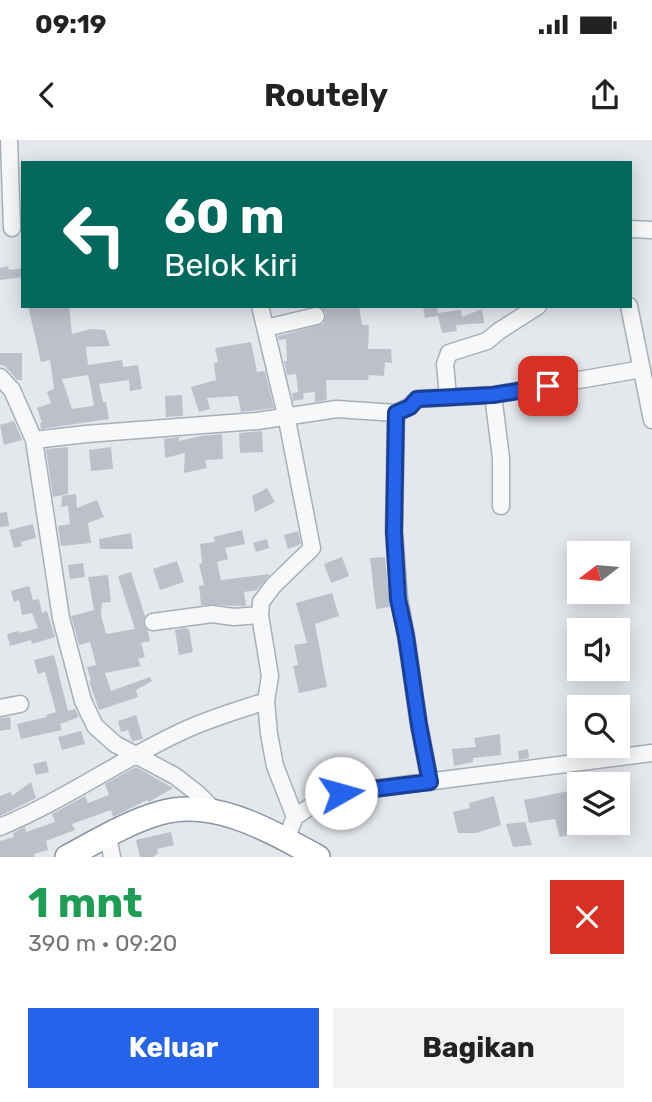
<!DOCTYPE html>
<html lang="id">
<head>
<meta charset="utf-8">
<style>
  :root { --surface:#fff; --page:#f2f2f2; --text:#222; --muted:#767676; --accent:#2563eb }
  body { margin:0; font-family:Rubik,sans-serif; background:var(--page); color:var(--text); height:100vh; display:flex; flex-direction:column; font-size:26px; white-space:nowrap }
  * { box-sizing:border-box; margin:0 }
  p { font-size:23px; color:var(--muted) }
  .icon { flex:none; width:38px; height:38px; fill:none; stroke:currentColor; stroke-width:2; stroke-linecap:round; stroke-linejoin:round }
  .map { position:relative; height:717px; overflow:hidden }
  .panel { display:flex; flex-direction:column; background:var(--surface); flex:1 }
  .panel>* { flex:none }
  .guide { position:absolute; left:21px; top:21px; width:611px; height:147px; border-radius:0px; box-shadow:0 4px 18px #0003; background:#00695c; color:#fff; overflow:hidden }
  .needle { width:46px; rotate:254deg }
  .controls { position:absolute; left:567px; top:401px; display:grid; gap:14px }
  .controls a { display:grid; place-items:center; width:63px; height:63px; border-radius:0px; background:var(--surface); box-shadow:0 4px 18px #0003; font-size:35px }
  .pin { position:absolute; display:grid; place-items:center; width:60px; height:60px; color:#fff; margin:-30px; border-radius:14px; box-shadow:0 4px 10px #0006 }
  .me { position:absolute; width:77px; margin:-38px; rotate:83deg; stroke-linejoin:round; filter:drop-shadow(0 0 5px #0008) }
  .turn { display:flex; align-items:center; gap:24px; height:147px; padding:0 28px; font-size:32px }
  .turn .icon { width:91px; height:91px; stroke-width:2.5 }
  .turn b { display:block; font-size:49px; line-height:60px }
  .round { display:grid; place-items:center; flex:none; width:74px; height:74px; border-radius:0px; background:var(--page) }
  .headline { display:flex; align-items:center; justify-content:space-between; height:119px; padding:0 28px }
  h1 { font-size:42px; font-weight:700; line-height:52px; color:#1e9e55 }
  .primary-button { display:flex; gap:14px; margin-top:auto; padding:14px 28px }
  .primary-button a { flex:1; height:80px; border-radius:0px; background:var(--accent); color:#fff; font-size:28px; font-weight:700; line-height:80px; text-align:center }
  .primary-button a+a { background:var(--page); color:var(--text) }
  .status { display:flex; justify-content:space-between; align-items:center; height:49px; padding:0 35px; background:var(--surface); direction:ltr }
  .status svg { height:19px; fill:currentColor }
  header { display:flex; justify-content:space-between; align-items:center; height:91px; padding:0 28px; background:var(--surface); font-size:32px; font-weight:700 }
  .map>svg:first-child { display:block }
</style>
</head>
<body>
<div class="status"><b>09:19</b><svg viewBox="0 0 49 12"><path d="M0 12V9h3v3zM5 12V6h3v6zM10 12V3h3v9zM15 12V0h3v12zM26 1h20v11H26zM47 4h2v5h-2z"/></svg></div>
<header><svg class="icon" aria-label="back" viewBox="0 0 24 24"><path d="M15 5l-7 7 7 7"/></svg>Routely<svg class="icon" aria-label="share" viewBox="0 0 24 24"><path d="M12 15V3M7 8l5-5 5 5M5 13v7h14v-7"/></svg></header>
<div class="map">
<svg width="652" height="717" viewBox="0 0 652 717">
  <rect width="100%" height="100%" fill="#e4e7ec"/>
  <path fill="#bbc0ca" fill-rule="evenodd" d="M8,126l1,4 14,-2v9l-23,3v-12z
    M28,166h41l3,28 19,-5 14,1 5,16 -24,1 2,18 34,-5 1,7 15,-2 4,24 -12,2 -1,-11 -30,4 4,18h3l3,17 -68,10 -1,-6h2l-5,-15 14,-5 -4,-11 7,-3 -4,-29 -9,2zM88,235l6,29 -2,2 -20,3 -10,-30z
    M320,166h39l3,19h7l-1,24h23l1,14 -7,-1 -1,14 -15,-1 -1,5h-42l1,20 -12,2v-10l-12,1 1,6 -11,2 -1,-8 6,-1 -2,-18 -9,1 -3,-14h3l-1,-22 -7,1 -1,-4 45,-12 3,-10z
    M437,166l1,7 23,-3 1,7 20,-8 2,14 -28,2 1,6 -15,2 -4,-17 -13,2 -2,-11z
    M251,202l6,30 8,-1 9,37 -33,4 -3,-16 -31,2 3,11 -11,3 -8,-25 25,-7 -2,-17 4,-1 -3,-14z
    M0,213h22v27h-5l-12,-14 -5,-1z
    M182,255l1,21 -17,1 -1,-21z
    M14,281l8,19 -18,5 -4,-20z
    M262,291l1,21 -23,1 -1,-20z
    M222,294l1,25 -18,1 2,8 -23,5 1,-20 -20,5 -1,-19 15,-2v4l22,-5z
    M68,307v47l-15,3 -7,-48z
    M111,307l2,22 -22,2 -2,-21z
    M267,348l8,14 -20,10 -3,-16z
    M76,354l1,14 20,-8 7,17 -16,6 3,20 -30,3 -3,-20 12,-2 -2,-18 -7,1 1,-11z
    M7,372l2,14 -9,1v-14z
    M33,384l3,14 -15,4 1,4 -8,2 -5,-18z
    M242,390l3,14 -20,4 3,11 -11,3 4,18 49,-6 -13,16 -13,2 2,14 -45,-1 -2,-19 5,-1 -5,-21 3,-1 -2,-19 15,-2 -1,-5z
    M298,391l3,13 -13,5 -4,-14z
    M131,393l2,16h-33l-1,-10z
    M267,399l2,9 -13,4 -3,-9z
    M342,417l7,19 -18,7 -7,-19z
    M385,417l5,50 -14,2 -6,-51z
    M177,421l7,21 -24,8 -7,-21z
    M83,423l2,14 -15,2 -2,-14z
    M131,432l14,44 -2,8 5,7 2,10 -9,2 4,14 -7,2 3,7 -36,7 6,18 39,-14 2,4 -16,9 2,7 -39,13 -10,-29h2l-4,-14 9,-2 -6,-23 -11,3 -8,-29 23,-6 -6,-33 20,-2 3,27 -9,1 -1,12 5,19 29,-5 -17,-53z
    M29,446l4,14 6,-1 3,14 5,-2 8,26 -23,7 -1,-4 -21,6 -3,-12 12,-3 1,2 18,-5 -6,-15 -10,2 -3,-15 -5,2 -3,-11z
    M332,453l7,23 -24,8 12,63 -28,6 -6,-27 5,-1 -4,-20 13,-2 -11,-40z
    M184,488l5,1 4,23 -14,3 -4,-25z
    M54,515l14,56 7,-2 4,8 -19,7 2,6 -41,9 -4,-15 30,-7 -1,-2 10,-3 -11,-40 -7,2 -4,-14z
    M136,575l7,24 -11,2 -4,-11 -7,2 -3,-11z
    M10,577l1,12 -11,2v-13z
    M81,591l4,13 -23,6 -4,-13z
    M500,594l1,21 -28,3v4l-19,4 -2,-17 24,-2 -2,-9z
    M528,609l1,9 -10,2 -1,-9z
    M46,621l3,11 -13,3 -3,-11z
    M136,627l37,21 -24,14 -2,-2 -34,17 -2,-7 -39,14 3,6 -29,11 2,9 -14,4 1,3h-35v-16l14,-4 -1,-4 12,-6 1,5 29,-10 -3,-8 33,-18 3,7 21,-8 -4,-11z
    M356,627l2,12 -21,3 -1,-12z
    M31,642l5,16 -36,18v-20l11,-4 1,4z
    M574,650l8,42 -22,5 -5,-18 -26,4 -5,-23z
    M494,656l7,29 -25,8h-18l-5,-21 17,-4 -1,-5z
    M525,682l7,23 -19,2 -7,-23z
    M171,692l3,13 -17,4 1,4 -5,4h-13l-4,-17z"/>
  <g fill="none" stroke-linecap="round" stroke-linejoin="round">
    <g stroke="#a9aeb7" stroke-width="19">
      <path id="minor" d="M9,0l3,88
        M630,89l22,1
        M260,166l26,109 26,133 -39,38 -12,16 -1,13 10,61 -4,25 3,33 6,32 20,51
        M629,166l23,114
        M266,188l50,-12
        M0,237l12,13 22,50 27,178 22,83 12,25 20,18 60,32 22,17 18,18
        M493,255l8,63v48
        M448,257l-3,-33 4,-11 38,-12 12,-10 39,-25
        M396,273l-2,119 5,67 7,37 13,89 11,57
        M34,300l52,-6 171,-13 80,-12 59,4 13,-6 8,-8 76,-4 149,-26
        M153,482l59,-8 22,3 26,-2
        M0,568l20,-4
        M0,687c65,-27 121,-68 185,-97 26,-12 54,-20 81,-29
        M108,696l4,21
        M286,699l9,-22 19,-13 27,-11 311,-40"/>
    </g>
    <g stroke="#8b94a3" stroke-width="26">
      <path id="highway" d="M67,717c30,-16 61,-35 93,-44 55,-16 112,19 158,44"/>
    </g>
    <use href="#minor" stroke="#f7f8fa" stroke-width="16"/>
    <use href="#highway" stroke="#fff" stroke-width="23"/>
  </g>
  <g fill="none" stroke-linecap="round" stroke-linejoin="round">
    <g stroke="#184099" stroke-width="18">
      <path id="route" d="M341,653l89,-11 -11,-57 -13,-89 -8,-37 -4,-67 2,-119 14,-6 7,-8 76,-4 55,-9"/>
    </g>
    <use href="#route" stroke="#2563eb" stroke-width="12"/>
  </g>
</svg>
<div class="controls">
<a><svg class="needle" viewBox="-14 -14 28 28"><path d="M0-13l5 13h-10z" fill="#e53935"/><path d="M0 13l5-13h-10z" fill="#767676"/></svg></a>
<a><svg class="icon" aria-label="sound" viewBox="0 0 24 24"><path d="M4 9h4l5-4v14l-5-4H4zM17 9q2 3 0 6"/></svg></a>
<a><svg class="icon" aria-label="search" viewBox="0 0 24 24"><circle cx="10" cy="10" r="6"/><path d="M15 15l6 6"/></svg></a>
<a><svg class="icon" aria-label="layers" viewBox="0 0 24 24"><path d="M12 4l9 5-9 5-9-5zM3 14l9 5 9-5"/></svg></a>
</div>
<div class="pin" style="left:548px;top:246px;background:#d93025"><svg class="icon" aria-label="arrive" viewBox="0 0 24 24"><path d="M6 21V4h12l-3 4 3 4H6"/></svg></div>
<svg class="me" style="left:341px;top:653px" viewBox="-20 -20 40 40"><circle r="19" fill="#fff"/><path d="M0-13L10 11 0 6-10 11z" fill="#2563eb"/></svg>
<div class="guide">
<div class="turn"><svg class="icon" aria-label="left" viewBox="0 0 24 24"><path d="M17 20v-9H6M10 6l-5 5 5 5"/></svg><div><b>60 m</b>Belok kiri</div></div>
</div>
</div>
<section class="panel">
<div class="headline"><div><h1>1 mnt</h1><p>390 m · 09:20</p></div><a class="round" style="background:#d93025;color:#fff"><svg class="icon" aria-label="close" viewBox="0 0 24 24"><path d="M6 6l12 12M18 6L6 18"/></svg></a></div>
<div class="primary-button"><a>Keluar</a><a>Bagikan</a></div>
</section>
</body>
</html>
